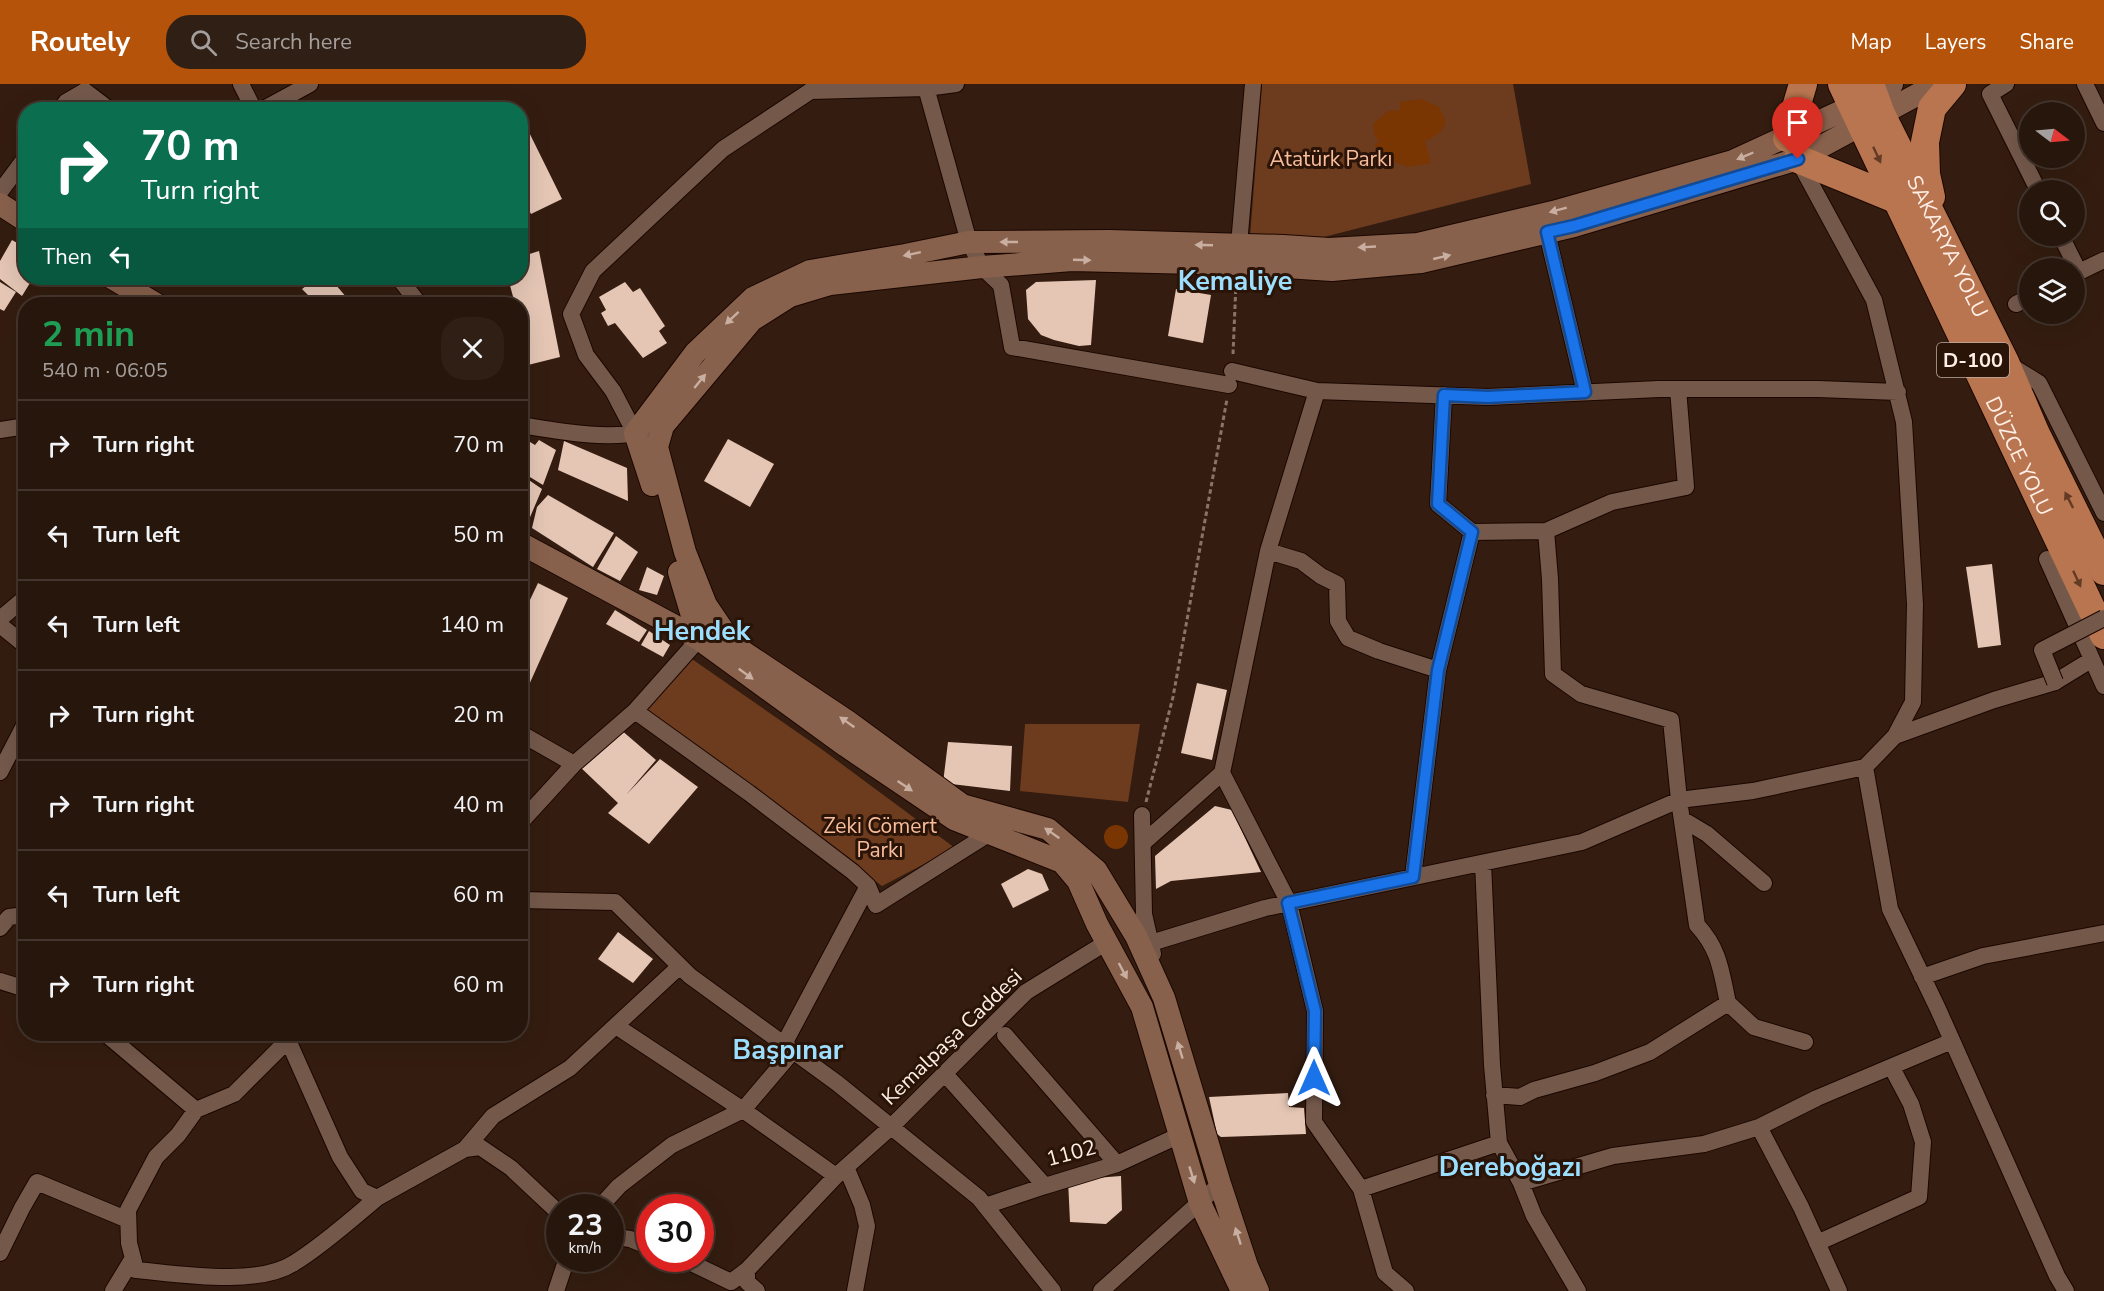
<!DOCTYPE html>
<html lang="en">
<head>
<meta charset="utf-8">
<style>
  :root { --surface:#27160c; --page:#2f1f15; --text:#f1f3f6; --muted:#a49f9d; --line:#43352d; --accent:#b45309 }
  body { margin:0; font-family:"Nunito Sans",sans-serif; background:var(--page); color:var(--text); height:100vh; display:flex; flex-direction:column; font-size:22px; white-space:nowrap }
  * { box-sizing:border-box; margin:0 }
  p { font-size:20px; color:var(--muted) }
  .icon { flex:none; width:33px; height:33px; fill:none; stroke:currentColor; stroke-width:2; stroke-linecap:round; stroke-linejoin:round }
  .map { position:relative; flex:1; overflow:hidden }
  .drawer { position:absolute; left:18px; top:213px; width:510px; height:744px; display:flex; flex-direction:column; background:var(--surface); border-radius:24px; box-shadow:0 6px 24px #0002,0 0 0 2px var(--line) }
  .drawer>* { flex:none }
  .top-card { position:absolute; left:18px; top:18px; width:510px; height:183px; border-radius:24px; box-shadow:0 6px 24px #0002,0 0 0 2px var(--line); background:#0b6e4f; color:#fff; overflow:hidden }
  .needle { width:39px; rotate:106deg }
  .fabs { position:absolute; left:2019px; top:18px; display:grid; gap:12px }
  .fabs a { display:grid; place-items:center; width:66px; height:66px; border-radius:50%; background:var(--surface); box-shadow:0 6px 24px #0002,0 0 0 2px var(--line); font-size:30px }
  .speed { position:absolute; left:546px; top:1110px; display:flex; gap:12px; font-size:30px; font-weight:700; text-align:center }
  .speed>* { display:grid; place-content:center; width:78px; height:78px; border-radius:50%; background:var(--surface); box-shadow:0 6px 24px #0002,0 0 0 2px var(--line); line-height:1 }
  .speed small { font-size:15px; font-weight:400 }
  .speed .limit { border:9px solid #d22; background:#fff; color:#111 }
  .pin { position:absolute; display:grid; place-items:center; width:51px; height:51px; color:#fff; margin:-62px -26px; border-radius:50% 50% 50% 0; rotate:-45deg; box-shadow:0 0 6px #0007 }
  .pin .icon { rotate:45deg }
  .me { position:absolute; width:66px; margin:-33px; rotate:0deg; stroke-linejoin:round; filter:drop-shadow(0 0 4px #0008) }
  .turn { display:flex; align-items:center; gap:21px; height:126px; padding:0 24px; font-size:27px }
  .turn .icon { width:78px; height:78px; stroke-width:2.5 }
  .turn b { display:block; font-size:42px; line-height:51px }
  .then { display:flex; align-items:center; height:57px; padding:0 24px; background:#0003; gap:12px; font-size:22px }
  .round { display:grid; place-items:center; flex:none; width:63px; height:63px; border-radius:24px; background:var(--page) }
  .summary { display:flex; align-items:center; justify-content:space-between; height:102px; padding:0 24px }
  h1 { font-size:36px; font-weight:700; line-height:45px; color:#1e9e55 }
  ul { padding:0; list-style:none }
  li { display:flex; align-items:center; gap:18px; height:90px; padding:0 24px; border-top:2px solid var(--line) }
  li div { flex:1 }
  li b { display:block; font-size:22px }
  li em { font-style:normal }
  header { display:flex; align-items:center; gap:36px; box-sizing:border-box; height:84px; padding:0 30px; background:var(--accent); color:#fff }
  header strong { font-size:28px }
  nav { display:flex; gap:33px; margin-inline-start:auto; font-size:21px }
  .search { width:420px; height:54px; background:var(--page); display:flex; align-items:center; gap:15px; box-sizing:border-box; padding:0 21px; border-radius:24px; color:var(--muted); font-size:22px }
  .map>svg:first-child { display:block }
</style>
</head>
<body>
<header>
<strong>Routely</strong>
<div class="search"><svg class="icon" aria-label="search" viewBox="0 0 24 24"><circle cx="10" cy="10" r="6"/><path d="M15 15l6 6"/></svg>Search here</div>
<nav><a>Map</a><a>Layers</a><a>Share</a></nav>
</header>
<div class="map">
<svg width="2104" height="1207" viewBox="0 0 2104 1207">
  <rect width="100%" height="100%" fill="#341d10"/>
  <path fill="#6d3c1f" d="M1262,0h251l18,100 -211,54 -70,-1z
    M689,573l131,91 135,100 -73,38 -241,-181z
    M1025,640h115l-12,78 -108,-11z"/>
  <path fill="#793602" d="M1421,15l18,8c1,3 6,9 6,13 1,10 -12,19 -20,21l6,22 -23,4 -31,-11 -2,-11 4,-4 -4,-4 -2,-13 15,-13 12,-1v-8z
    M1104 753a12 12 0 1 1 24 0a12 12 0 1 1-24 0Z"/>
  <path fill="#e5c6b5" d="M520,30l42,85 -31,15 -11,-21z
    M12,156l14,8v30h7l-11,18 -22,-17v-18z
    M539,167l21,106 -40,10v-63h-5l-7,-26h12v-21z
    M317,194h13l17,20 -9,6h-21l-15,-15z
    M1096,196l-5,65 -12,1 -25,-6 -13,-5 -13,-16 -2,-29 10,-8z
    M0,198l16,10 -12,19 -4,-2z
    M625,198l8,10 7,-4 25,38 -6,5 8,12 -24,15 -28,-35 -7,3 -7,-13 5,-3 -7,-13z
    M1176,205l35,6 -8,48 -35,-7z
    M520,352l15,9 4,-5 17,10 -13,35 -23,-14z
    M728,355l46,25 -24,43 -46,-26z
    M564,357l63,27 1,33 -70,-31z
    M520,390l22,15 -14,33 -8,-5z
    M548,411l66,38 -21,34 -61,-39 5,-21z
    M616,452l22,16 -18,29 -23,-12z
    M1992,480l9,81 -23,3 -12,-81z
    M647,483l17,9 -7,19 -18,-5z
    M538,499l30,15 -44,98 -4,-2v-73z
    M615,526l32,20 -8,12 -33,-18z
    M649,547l21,14 -7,12 -22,-12z
    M1197,599l30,7 -15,70 -31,-7z
    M620,645l36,31 -30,35 34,-36 38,28 -49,57 -41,-31 10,-10 -40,-38z
    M948,658l64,4 -2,45 -67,-8z
    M1215,722l17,4 29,62 -90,9 -15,8 -1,-33z
    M1028,785l14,5 7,16 -36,18 -12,-24z
    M618,848l35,27 -20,24 -35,-24z
    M1288,1009l1,14 15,1 2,26 -85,3 -4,-3 -8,-37z
    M1121,1092l1,34 -16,14 -36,-2 -2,-42z"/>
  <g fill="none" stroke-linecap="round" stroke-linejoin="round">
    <g stroke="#1b0700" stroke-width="18">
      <path id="street" d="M241,0l13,26
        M925,0l44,158 13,25 19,18 11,62 217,38
        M2006,0l-16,10 48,96
        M2085,0l19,39
        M810,7l116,-3 30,-4
        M60,26l6,-8 19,-11 25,19
        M262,26l48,-26
        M0,108l26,-35
        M1547,149l38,159
        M2061,152l18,36 -5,3
        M1238,172l15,-172
        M2079,188l25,-12
        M399,194l20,26
        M2016,220l14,-7
        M2008,280l31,19 65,130
        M1232,287l85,20 171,6 171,-8h159l80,3
        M1678,305l8,98 -74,15 -66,29 4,48 3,95 28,20 90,26 8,80 18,125c23,25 24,46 31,78
        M1317,307l-49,160 33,10 20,15 16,8 1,37 10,17 31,13 59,19
        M1444,311l-6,109 34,28 74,-1
        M520,341c38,6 88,16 125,6
        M0,346l26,-4
        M635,349l-22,-42 -27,-36 -15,-41 22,-43 130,-122 98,-65
        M1268,467l-46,222 67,130 26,108 -1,111 47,67
        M2047,475l57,127
        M0,535l26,-22
        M0,541l26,21
        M635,627l114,82 104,79 15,14 8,19 114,-72
        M520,649l54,31 61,-53 64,-72
        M1895,652l99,-36 61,-18 36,-22
        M1865,683l25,142 48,100 119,267 9,15
        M0,688l26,-50
        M1142,731l2,99 9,40
        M1682,735l25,15 57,49
        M520,739l54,-59
        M1143,759l79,-70
        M1483,779l9,202 7,78 22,40 13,33 44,75
        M1413,793l25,-207 34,-138
        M520,816l95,2 75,74 147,107 142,115 74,93
        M0,844l9,-11 17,-2
        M1151,859l114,-35 317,-66 97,-42 74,-9 112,-24 30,-31 18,-34 2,-98 -11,-182 -30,-122 -76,-140
        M1922,893l61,-21 121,-23
        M0,897l26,8
        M616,942l127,84 93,66
        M106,950l90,76 38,-16 46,-46 11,-14
        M1005,951l112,129
        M287,954l53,119 22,34 15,7 88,-49 15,-2 31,21 49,46
        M784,960l84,-158
        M945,990l100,112 72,-22 63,-29
        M1494,1011l26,2 14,-7 61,-17 55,-21 78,-49 26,24 51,15
        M196,1026l-18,25 -22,22 -28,53 1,33 7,27c43,4 121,17 158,-7 28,-17 58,-44 83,-65
        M1759,1043l58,-29 135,-57
        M465,1065l28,-33 77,-48 110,-102
        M846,1083l16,38 5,21 -12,65
        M1521,1099l92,-27 91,-12 55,-17 42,80 38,84
        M985,1122l60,-20
        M599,1124l20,-22 53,-41 71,-35 50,-59
        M610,1152l20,3 20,8
        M1817,1159l102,-46 4,-55 -12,-38 -19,-36
        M0,1169l22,-45 15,-26 91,38
        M681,1174l50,24 16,-12 89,-94 55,-49 135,-135 81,-50
        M747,1186v12l10,9
        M113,1207l20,-33
        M556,1207l11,-33
        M1101,1207l119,-107
        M1406,1207l-21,-18 -24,-84 138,-46"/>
    </g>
    <g stroke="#1b0700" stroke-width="24">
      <path id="secondary" d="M0,120l26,17
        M112,194l44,26
        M652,401l-17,-52 60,-80 58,-55 57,-27 95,-16 64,-13 140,-1 174,5 46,3 89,-5 135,-32 180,-51 120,-55 39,-22
        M520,459l179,96 147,107 108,73 108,43 16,19 19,43 45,83 58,196 42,88
        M679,488l20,67
        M1258,1207l-11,-25 -27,-82 -56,-186 -28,-62 -40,-66 -48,-41 -86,-24 -115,-84 -114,-76 -27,-40 -21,-53 -28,-105 6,-21 89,-106 38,-24 40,-12 152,-17 90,-7 165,4 95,6 89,-8 153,-36 224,-67 139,-75"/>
    </g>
    <g stroke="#1b0700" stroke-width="30">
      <g id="highway">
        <path id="s1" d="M1842,0l262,551"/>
        <path id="s2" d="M1870,0l11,30 124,248 31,72 68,137"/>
        <path d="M1787,54l16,-54"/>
        <path d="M1798,75l100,41"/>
        <path d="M1931,113l-5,-23 -1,-32 7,-34 20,-24"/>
      </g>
    </g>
    <path stroke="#897469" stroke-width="3" stroke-dasharray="4.5 3" stroke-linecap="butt" d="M1233,270l3,-71
      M1146,718l27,-105 54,-298"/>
    <use href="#street" stroke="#74594b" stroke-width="16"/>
    <use href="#secondary" stroke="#88614c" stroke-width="22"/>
    <use href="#highway" stroke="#b8754f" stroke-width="28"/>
    <g stroke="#1b0700" stroke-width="18" stroke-linecap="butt">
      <path id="street-bridge" d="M2055,598l-13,-32 62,-32"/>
    </g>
    <use href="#street-bridge" stroke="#74594b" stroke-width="16"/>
  </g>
  <defs><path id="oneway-solid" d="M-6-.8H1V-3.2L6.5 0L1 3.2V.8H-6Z" transform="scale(1.5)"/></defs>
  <g fill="#633b24">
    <use href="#oneway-solid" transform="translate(1877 71) rotate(65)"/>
    <use href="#oneway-solid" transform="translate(2069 416) rotate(-117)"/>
    <use href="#oneway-solid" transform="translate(2077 495) rotate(65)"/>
  </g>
  <g fill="#c9afa1">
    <use href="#oneway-solid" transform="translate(1745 72) rotate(157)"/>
    <use href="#oneway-solid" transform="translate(1558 126) rotate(165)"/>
    <use href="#oneway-solid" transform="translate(1009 158) rotate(180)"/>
    <use href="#oneway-solid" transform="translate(1204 161) rotate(-178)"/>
    <use href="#oneway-solid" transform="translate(1367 163) rotate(177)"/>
    <use href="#oneway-solid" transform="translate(912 170) rotate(168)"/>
    <use href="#oneway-solid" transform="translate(1442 173) rotate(-13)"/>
    <use href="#oneway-solid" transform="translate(1082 176) rotate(2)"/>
    <use href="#oneway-solid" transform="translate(732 234) rotate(137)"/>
    <use href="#oneway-solid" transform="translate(700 297) rotate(-51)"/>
    <use href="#oneway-solid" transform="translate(746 590) rotate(36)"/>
    <use href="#oneway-solid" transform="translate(847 638) rotate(-145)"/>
    <use href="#oneway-solid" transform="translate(905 702) rotate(34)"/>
    <use href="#oneway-solid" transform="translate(1052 749) rotate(-145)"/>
    <use href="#oneway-solid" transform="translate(1123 887) rotate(62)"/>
    <use href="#oneway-solid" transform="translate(1180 966) rotate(-107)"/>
    <use href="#oneway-solid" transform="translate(1192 1091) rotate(73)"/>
    <use href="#oneway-solid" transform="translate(1238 1152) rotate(-108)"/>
  </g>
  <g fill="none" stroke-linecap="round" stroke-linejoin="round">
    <g stroke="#114b97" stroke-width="15">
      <path id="route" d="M1314,994l1,-67 -27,-108 125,-26 25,-207 34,-138 -34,-28 6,-109 44,2 97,-5 -38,-160 27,-6 224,-67"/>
    </g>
    <use href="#route" stroke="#1a73e8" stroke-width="10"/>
  </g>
  <g text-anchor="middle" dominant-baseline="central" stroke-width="6" stroke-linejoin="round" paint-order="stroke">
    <rect fill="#2a1407" stroke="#bfada3" stroke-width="1.5" x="1937" y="259" width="72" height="34" rx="4.5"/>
    <g font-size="20" font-weight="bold" fill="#ffeee6">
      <text x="1973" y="276">D-100</text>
    </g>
    <g font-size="21" fill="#f9bd9c" stroke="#2a1407">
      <text x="1331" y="75">Atatürk Parkı</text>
      <text x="880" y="742">Zeki Cömert<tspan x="880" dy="24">Parkı</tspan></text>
    </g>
    <g font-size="21" fill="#ffeee6" stroke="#2a1407">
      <text stroke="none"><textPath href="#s2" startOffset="180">SAKARYA YOLU</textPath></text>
      <text stroke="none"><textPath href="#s1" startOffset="412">DÜZCE YOLU</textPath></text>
      <text transform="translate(952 953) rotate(-44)">Kemalpaşa Caddesi</text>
      <text transform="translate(1071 1069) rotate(-15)">1102</text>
    </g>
    <g font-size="27" font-weight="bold" fill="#9cdefe" stroke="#2a1407">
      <text x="1235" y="197">Kemaliye</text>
      <text x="702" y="547">Hendek</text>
      <text x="788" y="966">Başpınar</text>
      <text x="1510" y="1083">Dereboğazı</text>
    </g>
  </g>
</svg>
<div class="fabs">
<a><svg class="needle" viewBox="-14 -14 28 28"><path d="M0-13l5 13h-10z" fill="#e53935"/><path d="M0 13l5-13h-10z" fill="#a49f9d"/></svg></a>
<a><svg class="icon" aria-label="search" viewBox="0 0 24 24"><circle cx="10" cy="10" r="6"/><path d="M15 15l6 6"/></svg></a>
<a><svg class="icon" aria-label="layers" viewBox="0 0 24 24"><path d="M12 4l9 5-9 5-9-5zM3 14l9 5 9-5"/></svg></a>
</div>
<div class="speed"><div>23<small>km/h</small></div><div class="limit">30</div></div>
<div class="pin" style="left:1798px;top:75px;background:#d93025"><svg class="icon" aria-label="arrive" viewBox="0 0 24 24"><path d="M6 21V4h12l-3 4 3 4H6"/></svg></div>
<svg class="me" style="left:1314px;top:994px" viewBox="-20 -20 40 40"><path d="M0-17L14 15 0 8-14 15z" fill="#1a73e8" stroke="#fff" stroke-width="4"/></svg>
<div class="top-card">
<div class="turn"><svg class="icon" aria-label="right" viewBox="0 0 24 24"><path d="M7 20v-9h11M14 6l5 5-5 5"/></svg><div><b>70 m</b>Turn right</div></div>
<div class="then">Then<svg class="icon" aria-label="left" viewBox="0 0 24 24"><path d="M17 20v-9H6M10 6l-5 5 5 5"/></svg></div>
</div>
<section class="drawer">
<div class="summary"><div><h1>2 min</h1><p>540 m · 06:05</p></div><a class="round"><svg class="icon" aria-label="close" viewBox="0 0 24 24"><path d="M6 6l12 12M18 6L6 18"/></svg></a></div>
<ul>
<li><svg class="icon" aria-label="right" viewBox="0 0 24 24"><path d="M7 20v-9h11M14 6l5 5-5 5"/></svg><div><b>Turn right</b></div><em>70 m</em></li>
<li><svg class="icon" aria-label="left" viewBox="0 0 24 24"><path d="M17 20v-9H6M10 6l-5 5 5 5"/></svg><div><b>Turn left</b></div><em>50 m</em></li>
<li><svg class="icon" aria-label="left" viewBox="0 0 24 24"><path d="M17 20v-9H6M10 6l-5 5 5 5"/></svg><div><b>Turn left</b></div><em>140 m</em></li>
<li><svg class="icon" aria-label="right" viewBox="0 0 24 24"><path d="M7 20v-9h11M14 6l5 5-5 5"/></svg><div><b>Turn right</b></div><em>20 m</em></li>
<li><svg class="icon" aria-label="right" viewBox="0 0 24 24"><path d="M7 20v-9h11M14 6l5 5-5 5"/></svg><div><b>Turn right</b></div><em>40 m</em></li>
<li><svg class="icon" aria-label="left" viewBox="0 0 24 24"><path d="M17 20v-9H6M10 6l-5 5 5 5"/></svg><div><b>Turn left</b></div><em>60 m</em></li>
<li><svg class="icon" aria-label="right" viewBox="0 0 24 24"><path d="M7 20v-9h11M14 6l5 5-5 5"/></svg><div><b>Turn right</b></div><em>60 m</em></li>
</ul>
</section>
</div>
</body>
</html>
